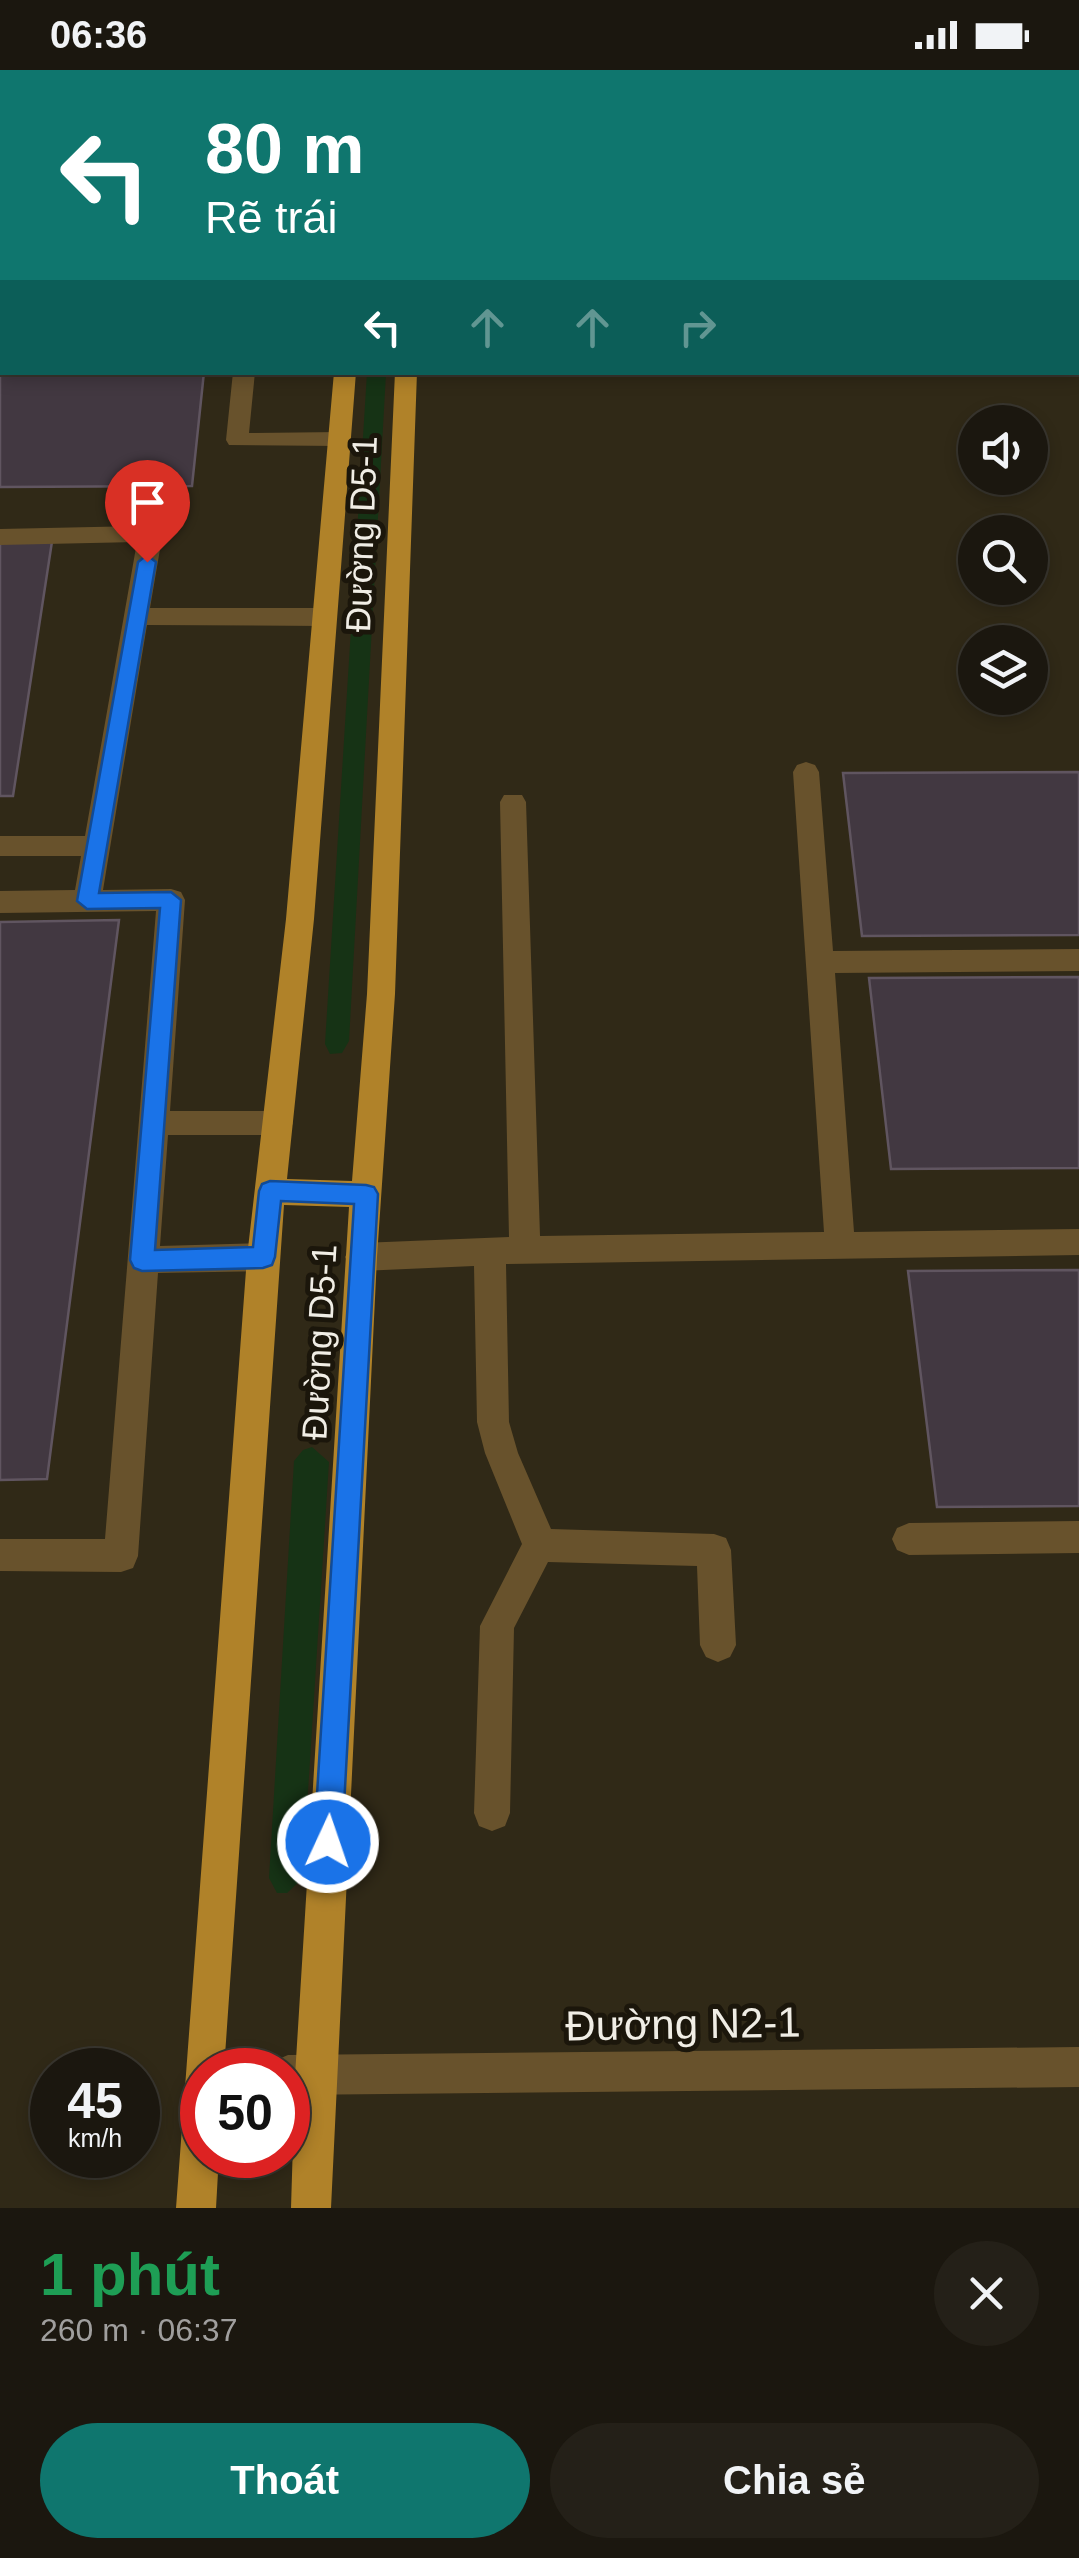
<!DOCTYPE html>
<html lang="vi">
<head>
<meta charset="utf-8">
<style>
  :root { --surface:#1b170f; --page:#242018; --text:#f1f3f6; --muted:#a09f9e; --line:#39362f; --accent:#0f766e }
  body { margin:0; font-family:Arial,sans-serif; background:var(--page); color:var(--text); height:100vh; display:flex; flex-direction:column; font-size:38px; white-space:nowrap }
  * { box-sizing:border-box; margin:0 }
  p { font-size:32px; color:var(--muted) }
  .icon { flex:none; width:55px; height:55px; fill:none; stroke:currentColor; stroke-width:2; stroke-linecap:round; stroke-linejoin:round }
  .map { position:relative; height:2138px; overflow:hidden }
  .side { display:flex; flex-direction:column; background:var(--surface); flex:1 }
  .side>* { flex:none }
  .top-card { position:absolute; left:0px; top:0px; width:1080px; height:305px; box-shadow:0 5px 15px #0003,0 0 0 2px var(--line); background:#0f766e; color:#fff; overflow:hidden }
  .fabs { position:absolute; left:958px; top:335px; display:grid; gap:20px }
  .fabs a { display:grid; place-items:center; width:90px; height:90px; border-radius:50%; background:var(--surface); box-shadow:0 5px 15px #0003,0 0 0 2px var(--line); font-size:50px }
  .speed { position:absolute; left:30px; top:1978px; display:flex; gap:20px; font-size:50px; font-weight:700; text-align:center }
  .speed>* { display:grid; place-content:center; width:130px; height:130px; border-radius:50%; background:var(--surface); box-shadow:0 5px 15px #0003,0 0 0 2px var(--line); line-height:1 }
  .speed small { font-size:25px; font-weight:400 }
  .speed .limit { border:15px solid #d22; background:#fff; color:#111 }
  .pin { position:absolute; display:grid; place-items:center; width:85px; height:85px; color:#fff; margin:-102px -42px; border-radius:50% 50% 50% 0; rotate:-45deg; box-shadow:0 0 10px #0007 }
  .pin .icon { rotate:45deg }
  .me { position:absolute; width:110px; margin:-55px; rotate:3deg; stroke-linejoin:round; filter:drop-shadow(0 0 8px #0008) }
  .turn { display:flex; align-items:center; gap:35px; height:210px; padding:0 40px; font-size:45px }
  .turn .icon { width:130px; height:130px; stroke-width:2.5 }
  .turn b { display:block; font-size:70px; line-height:85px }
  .lanes { display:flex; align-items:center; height:95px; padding:0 40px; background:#0003; justify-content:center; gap:50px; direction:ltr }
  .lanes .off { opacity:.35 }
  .round { display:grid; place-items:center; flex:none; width:105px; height:105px; border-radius:52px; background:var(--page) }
  .head { display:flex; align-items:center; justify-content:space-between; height:170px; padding:0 40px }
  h1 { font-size:60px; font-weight:700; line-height:75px; color:#1e9e55 }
  .button { display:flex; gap:20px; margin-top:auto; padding:20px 40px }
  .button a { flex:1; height:115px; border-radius:60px; background:var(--accent); color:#fff; font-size:40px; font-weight:700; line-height:115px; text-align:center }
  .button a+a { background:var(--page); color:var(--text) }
  .status { display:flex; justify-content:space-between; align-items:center; height:70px; padding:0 50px; background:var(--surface); direction:ltr }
  .status svg { height:28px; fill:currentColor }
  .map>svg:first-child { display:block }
</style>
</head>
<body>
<div class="status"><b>06:36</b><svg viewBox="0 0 49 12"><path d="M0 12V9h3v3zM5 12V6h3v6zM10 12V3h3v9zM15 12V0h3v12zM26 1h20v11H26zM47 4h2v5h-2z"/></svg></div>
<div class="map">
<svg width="1079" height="2138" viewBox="0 0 1079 2138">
  <rect width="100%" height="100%" fill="#241f14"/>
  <path fill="#302917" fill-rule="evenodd" d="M412,0h667v2138h-1079v-2064l2,228h1076v-300h-680zM975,352h55v56h-55zM975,462h55v56h-55zM975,572h55v56h-55zM52,2000h86v85h-86zM202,2000h86v85h-86z"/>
  <path fill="#163315" d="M367,303h19l-37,668 -7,12 -12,1 -5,-10z
    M312,1377l17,15 -26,408 -3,11 -13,12h-10l-8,-15 25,-417 9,-11z"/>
  <path fill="#423841" stroke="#605560" stroke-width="2.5" d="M0,244l2,58h202l-12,114 -192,1z
    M53,465l-40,261h-13v-259z
    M1079,702v163l-217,1 -19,-163z
    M119,850l-72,559 -47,1v-558z
    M1079,907v191l-188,1 -22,-191z
    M1079,1200v236l-142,1 -29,-236z"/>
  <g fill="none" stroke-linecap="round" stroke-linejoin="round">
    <path fill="#68522c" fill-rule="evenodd" d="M1078,15h1v12h-1z
      M233,302h22l-6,61 91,-1 11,7 -11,7 -111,-1 -3,-5z
      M154,436l12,8 -16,94h175l12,9 -12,9 -178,-1 -44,265 68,-1 10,3 4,8 -15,211h108l11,3 4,9 -4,9 -11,3h-110l-8,111 103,-3 11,4 5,10 -5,10 -11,4 -105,2 -20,283 -5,12 -12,4 -121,-1v-32h105l51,-628 -156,2v-22l75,-1 6,-34h-81v-20h85l52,-294 -137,3v-16l140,-3 6,-18z
      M806,692l9,3 4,7 14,179 246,-2v22l-244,2 19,259 225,-3v26l-573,9 3,158 9,31 33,76 163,5 12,4 5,12 5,95 -6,12 -12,5 -12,-5 -6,-12 -3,-79 -149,-4 -34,66 -4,185 -5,13 -13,5 -13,-5 -5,-13 6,-187 42,-82 -37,-91 -8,-31 -3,-156 -113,5 -11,-4 -5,-10 5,-10 11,-4 148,-6 -9,-435 4,-7h18l4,7 14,434 284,-4 -31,-460 4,-7z
      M1079,1451v32l-170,2 -12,-5 -5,-11 5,-11 12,-5z
      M1079,1977v40l-791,8v-25h-18l4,-9 14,-6z"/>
    <path fill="#b08229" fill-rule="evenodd" d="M361,0h20v2h-19z
      M0,26h2v12h-2z
      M334,302h22l-42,547 -27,260 65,2 15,-187 28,-622h22l-22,622 -18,263 -46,951h-40l4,-132 54,-869 -65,-2 -60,865h-22v85h17l-3,53h-40l71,-951 39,-338z"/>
    <path fill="#cc9522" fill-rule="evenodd" d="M40,0h30l2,2h-30z"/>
  </g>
  <path fill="#1a73e8" stroke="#114b97" stroke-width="2.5" d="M147,485l9,7 -57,331 72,-1 10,8 -26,350 98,-3 6,-56 3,-7 8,-3 96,4 8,2 4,7 -36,648 -4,10 -10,4 -10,-4 -4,-10 40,-638 -73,-3 -6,56 -3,8 -9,3 -121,3 -8,-3 -4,-8 30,-352 -73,1 -10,-8 61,-339z"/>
  <g text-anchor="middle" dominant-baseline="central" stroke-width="10" stroke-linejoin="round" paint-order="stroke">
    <g font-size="35" fill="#f0ede5" stroke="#1b160b">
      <text transform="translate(361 464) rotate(-88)">Đường D5-1</text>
      <text transform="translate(319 1272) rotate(-87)">Đường D5-1</text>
    </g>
    <g font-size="42" fill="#f0ede5" stroke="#1b160b">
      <text transform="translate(683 1954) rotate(-1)">Đường N2-1</text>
    </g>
  </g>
</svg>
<div class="fabs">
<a><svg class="icon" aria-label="sound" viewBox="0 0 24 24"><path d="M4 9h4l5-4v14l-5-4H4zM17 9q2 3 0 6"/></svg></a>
<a><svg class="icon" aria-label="search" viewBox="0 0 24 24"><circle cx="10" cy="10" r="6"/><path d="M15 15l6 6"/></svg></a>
<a><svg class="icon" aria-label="layers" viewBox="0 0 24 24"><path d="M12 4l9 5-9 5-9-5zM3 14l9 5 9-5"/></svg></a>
</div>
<div class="speed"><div>45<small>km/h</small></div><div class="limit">50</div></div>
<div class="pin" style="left:147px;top:492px;background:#d93025"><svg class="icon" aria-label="arrive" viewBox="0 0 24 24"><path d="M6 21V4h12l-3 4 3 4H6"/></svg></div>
<svg class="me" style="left:328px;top:1772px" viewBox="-20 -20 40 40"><circle r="17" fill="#1a73e8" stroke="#fff" stroke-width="3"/><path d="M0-11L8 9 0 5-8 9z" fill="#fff"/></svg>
<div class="top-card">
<div class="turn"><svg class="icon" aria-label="left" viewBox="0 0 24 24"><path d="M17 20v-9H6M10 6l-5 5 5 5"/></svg><div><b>80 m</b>Rẽ trái</div></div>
<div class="lanes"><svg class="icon" aria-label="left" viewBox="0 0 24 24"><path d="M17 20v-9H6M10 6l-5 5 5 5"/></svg><svg class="icon off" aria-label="ahead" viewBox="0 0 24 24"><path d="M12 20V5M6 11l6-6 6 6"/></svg><svg class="icon off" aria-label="ahead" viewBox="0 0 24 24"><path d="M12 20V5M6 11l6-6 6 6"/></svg><svg class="icon off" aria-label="right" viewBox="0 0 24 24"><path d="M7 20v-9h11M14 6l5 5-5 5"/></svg></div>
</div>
</div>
<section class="side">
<div class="head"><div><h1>1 phút</h1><p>260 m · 06:37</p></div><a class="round"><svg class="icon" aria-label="close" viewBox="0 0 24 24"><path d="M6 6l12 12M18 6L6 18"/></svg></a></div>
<div class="button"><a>Thoát</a><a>Chia sẻ</a></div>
</section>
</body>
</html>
